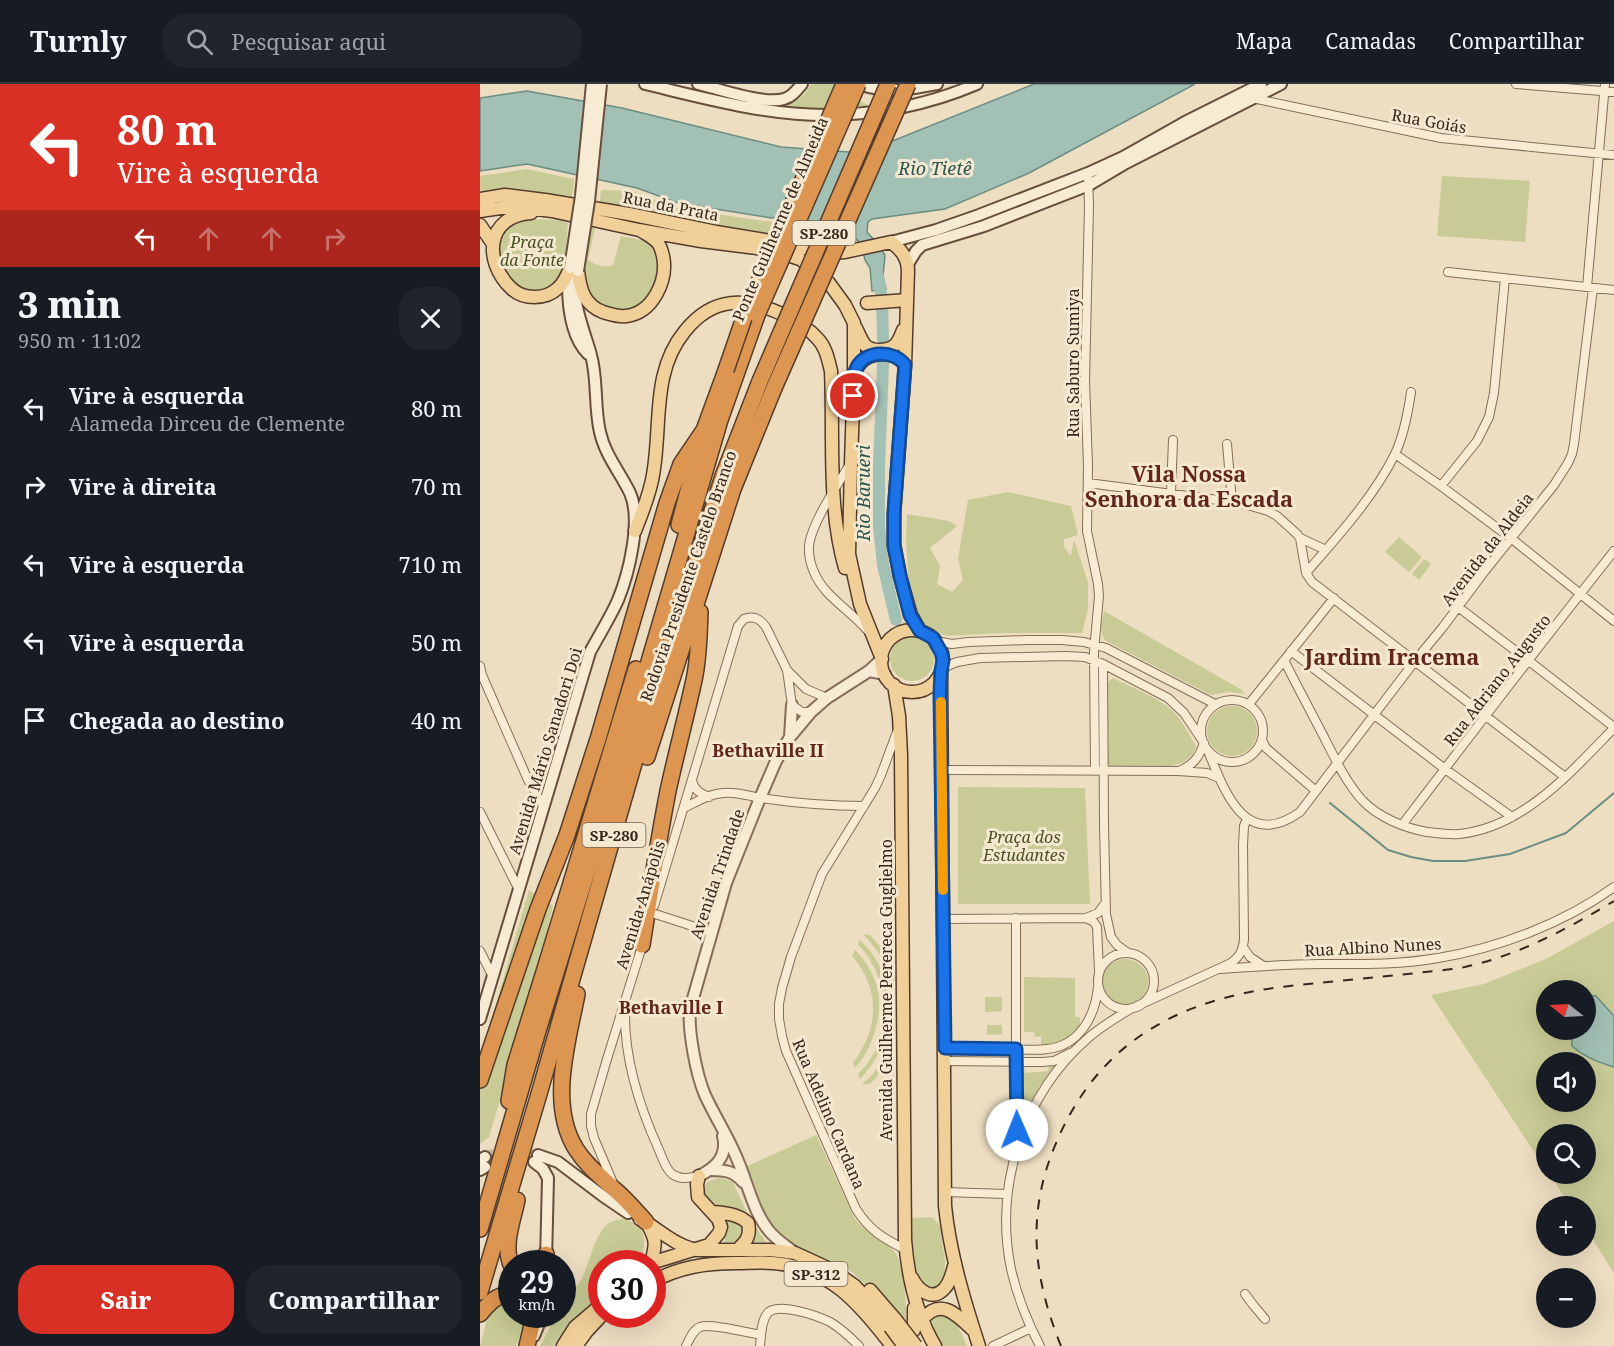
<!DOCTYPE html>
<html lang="pt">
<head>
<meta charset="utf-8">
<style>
  :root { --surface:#171b24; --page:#20242c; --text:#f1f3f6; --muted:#9ea1a6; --line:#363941; --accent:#d93025 }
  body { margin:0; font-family:"Noto Serif",serif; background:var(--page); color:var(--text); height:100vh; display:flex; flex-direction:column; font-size:22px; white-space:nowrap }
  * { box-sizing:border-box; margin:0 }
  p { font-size:20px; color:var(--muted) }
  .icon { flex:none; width:33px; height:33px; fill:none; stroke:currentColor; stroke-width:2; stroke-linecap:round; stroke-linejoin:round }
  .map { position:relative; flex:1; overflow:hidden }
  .sheet { display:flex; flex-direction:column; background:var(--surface); width:480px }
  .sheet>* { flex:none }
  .hud { background:#d93025; color:#fff; overflow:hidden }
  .needle { width:39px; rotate:288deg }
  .controls { position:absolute; left:1056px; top:896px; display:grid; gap:12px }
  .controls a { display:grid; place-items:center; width:60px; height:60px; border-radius:50%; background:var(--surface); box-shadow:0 6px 24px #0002; font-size:30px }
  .speed { position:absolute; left:18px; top:1166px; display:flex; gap:12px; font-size:30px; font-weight:700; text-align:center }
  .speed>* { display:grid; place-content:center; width:78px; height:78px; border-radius:50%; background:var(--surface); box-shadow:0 6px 24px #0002; line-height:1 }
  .speed small { font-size:15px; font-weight:400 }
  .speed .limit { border:9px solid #d22; background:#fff; color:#111 }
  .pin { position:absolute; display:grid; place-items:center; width:51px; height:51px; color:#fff; margin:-26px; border:3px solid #fff; border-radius:50%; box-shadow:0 2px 6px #0007 }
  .me { position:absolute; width:66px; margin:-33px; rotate:359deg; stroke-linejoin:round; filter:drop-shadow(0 0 4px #0008) }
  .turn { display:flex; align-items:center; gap:21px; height:126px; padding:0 18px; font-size:27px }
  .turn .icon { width:78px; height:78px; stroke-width:2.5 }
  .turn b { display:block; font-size:42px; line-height:51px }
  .lanes { display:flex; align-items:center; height:57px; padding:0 18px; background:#0003; justify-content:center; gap:30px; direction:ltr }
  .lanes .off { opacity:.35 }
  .round { display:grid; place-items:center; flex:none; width:63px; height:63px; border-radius:24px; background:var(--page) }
  .overview { display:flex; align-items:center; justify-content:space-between; height:102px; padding:0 18px }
  h1 { font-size:36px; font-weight:800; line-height:45px }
  .button { display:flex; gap:12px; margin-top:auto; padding:12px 18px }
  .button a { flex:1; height:69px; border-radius:24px; background:var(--accent); color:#fff; font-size:24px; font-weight:800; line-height:69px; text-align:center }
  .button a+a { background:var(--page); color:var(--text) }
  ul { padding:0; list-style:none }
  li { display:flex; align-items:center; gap:18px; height:78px; padding:0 18px }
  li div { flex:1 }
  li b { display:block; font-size:22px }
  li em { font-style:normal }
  header { display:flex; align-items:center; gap:36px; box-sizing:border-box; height:84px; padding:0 30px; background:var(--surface); border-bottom:2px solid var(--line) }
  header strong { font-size:28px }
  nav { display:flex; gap:33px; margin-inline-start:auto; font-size:21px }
  .search { width:420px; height:54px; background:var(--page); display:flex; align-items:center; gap:15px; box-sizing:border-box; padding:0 21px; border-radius:24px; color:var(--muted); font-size:22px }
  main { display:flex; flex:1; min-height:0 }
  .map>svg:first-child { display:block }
</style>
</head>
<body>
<header>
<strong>Turnly</strong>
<div class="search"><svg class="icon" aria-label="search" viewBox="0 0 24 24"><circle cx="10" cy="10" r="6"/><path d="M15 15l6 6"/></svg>Pesquisar aqui</div>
<nav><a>Mapa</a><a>Camadas</a><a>Compartilhar</a></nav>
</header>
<main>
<section class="sheet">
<div class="hud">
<div class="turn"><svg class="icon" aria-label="left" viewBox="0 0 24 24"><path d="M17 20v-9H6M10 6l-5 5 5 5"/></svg><div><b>80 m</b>Vire à esquerda</div></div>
<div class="lanes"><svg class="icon" aria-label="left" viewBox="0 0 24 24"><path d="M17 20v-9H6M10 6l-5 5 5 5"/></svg><svg class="icon off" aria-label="ahead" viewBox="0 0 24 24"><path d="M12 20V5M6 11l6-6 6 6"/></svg><svg class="icon off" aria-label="ahead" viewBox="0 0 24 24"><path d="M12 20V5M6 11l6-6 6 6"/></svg><svg class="icon off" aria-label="right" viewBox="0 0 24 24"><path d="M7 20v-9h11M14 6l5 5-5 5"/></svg></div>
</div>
<div class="overview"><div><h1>3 min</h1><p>950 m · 11:02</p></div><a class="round"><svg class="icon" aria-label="close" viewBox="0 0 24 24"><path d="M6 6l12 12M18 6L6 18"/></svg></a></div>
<ul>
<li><svg class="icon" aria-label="left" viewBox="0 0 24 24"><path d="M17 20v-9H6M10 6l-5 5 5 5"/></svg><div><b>Vire à esquerda</b><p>Alameda Dirceu de Clemente</p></div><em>80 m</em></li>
<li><svg class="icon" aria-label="right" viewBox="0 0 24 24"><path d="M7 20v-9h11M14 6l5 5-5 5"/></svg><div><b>Vire à direita</b></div><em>70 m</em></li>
<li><svg class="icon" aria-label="left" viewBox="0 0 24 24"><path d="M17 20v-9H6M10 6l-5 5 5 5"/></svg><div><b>Vire à esquerda</b></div><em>710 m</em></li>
<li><svg class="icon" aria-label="left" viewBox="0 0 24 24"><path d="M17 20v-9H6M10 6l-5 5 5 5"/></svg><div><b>Vire à esquerda</b></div><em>50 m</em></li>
<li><svg class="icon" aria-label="arrive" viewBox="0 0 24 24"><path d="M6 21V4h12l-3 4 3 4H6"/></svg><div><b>Chegada ao destino</b></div><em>40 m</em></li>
</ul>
<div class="button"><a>Sair</a><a>Compartilhar</a></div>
</section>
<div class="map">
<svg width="1134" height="1262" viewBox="0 0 1134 1262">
  <rect width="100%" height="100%" fill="#edddc1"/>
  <path fill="#c8cb95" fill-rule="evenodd" d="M331,0h33v9l28,14 -5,2 -11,-4 -32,5 -37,-2v-2l16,-10z
    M46,85l48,10 -2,21 -92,-4v-20z
    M962,92l88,5 -5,61 -88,-6z
    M121,106l32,1 38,16 92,14 27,2 -8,17 -183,-31z
    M44,135l38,1 6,3c-2,16 -1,42 -8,55 -4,7 -11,11 -19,13 -8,1 -15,1 -22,-3 -16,-11 -30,-47 -12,-61 4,-4 12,-6 17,-8z
    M111,143l4,1 -7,32c7,5 17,8 25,5l8,-29c8,2 20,3 27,7 33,22 -13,93 -51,59 -8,-7 -13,-18 -13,-29 -1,-15 5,-32 7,-46z
    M528,408l63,14 7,29 -14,4v8l7,9 3,-16 14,42v27l-6,24h-81l-55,3 -12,-5 -13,-8 -13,-48 -2,-36 1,-25 42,7 8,5 -27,22 10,18 -3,18 15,8 11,-12 -5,-21 10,-59z
    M919,453l23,20 -13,15 -24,-20z
    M944,475l7,5 -12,16 -7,-6z
    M624,527l138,79 3,4 -16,-2 -18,3 -105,-54c-8,-9 -4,-19 -2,-30z
    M410 575a22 22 0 1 1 44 0a22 22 0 1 1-44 0Z
    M633,594c19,10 53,22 65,39 7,9 12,20 18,29 -7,30 -61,21 -85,21l-3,-3 -1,-81z
    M727 647a25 25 0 1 1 50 0a25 25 0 1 1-50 0Z
    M478,703l127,1 5,116h-132z
    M49,806l24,16 -23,94 -41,137 -9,7v-85z
    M1134,837v352l-28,-44v-23h-16l-21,-33h37v-39h-40v36l-115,-175 53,-11 62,-25zM1066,906h40v39h-40zM1066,978h40v39h-40z
    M383,850l7,1 19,22 6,13 -1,15c-6,-21 -16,-35 -31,-51z
    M380,856c41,40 39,98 0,139l-2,-5c37,-35 34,-93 0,-130z
    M375,866c12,12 24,32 24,49 1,24 -8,52 -24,69l-2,-5c26,-35 28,-73 -1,-107z
    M622 898a23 23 0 1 1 46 0a23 23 0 1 1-46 0Z
    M544,893l51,1v39h5v9c-15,14 -17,16 -39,19v-9l-6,1 -1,-5h-10z
    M505,913h17v14l-17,1z
    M507,941h15v9l-15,1z
    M414,947c0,21 -10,39 -24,53h-8c17,-12 26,-33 32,-53z
    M576,980l-17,23 -20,39v-10h4l1,-40 -6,-1 2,-6 4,-2 1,6 23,-2 1,-5z
    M336,1051l39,84c11,13 25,20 37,30 13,11 15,63 14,79l-31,-35 -23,-21 -18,-10 -34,-13 -16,-8 -22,-25 -19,-48z
    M243,1094l10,4c9,22 19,41 33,60h-42c5,-23 -10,-32 -24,-48 6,-14 9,-14 23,-16z
    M452,1133l8,9 5,36 -1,17 -4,9 -9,3 -14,-13 -6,-26 -1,-34z
    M142,1135c24,4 28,25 15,44h-35l-1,36 -35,47h-26l17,-32h5c1,-14 13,-24 20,-36 8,-16 11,-38 23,-52 4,-4 11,-6 17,-7z
    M22,1218h9l1,12h13l1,8 -10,24h-36l9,-34z
    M455,1230c22,1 24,15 32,32h-27l-9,-26v-2z"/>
  <path fill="#a3c0b5" stroke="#6b8d82" stroke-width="1.5" d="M554,0h161l-166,89 -84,36 -73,10 -4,3 -1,10 8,9 10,14 -2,22 3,12 -14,2 -2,-23 -5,-8 -4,-16 -8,-8 -55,-19 -14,-2 -12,3 -94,-15 -41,-15 -110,-24 -47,7v-73l47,-7 95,17 159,39 68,5 46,-12z
    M1106,911l10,1 18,20v51c-14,-4 -31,-11 -42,-21l-1,-17h15z"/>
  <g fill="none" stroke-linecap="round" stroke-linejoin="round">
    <path stroke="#6b8d82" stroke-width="2" d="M850,719l58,47 23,7 22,4h32l45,-7 56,-21 48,-40"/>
    <path stroke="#a3c0b5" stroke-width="12" d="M398,192l4,23 1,39
      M403,280l-4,102v60l4,39 13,55"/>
    <path stroke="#c8b9a0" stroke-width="10" stroke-dasharray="10 5" stroke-linecap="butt" d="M5,1073c21,-9 32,-7 53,-2
      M5,1083c17,-8 30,-9 49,-5"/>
    <g stroke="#866e59" stroke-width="10">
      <path id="minor" d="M1036,0l98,8
        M772,14l189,40 173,17
        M608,89l1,33 -4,175 3,85 -1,65 11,53 1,12 -5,55 1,120
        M968,188l166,18
        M1107,203l18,-203
        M747,360l5,58
        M915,370l46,32 71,53 102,82
        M370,380c-12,20 -39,60 -41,82 -1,17 7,34 18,46 13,14 28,24 40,38
        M608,399l153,20 27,8 9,5 20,18 3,4 6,35 6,9 253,195
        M961,402l36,-45 12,-24 5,-24 11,-115
        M691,409l2,-53
        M820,454l26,12
        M826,489c31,-36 68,-76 89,-119 9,-19 13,-41 16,-62
        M978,523l71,54 85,66
        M456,557l16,3 16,-2 60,-2h34l22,2 22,6 109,56
        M811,567l154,118 67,48
        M804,576c13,26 27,52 40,77 11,22 22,45 38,63 16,17 42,28 65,32 10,1 21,3 32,2 64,-6 113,-63 155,-106
        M623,580l1,161 2,89 5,23 6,8 11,8
        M0,582l2,9 46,105 16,27
        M462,584l15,-6 23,-4 86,-2 19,1 18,7 65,34 16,15 18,27
        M307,586l19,19 21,9
        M721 647a31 31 0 1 1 62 0a31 31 0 1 1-62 0Z
        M769,620l85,-106
        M417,648l-16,43 -6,13 -53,86 -31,83 -9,31 -3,16v15l3,17 4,15 70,158c14,22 27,29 50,41
        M782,656l4,8 50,43
        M728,667c17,41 37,100 92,61l115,-151 28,-34 41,-55 70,-87 14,-22 4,-9 2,-10 19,-156
        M462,686l236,1 29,2 12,5
        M699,687c14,-6 20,-13 25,-28
        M212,697c3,10 8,12 17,16
        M204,724c12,-6 25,-14 39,-15 13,-2 25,3 37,5 34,5 70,8 104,8
        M0,728l39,78
        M922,741c70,-92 140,-183 212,-274
        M174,822l84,-280 6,-7c10,-4 16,0 22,8l21,43 5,35 10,7h9
        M172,829l59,19
        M536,834v209l1,7 3,4
        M606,834l8,4 3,5 2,44
        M463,835l143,-1 12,-5 6,-8
        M763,863l7,10 12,8
        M0,867l13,26
        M618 897a28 28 0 1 1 56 0a28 28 0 1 1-56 0Z
        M739,885c34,-2 67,-5 100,-5 39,0 80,1 119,-6 61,-10 126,-35 176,-71
        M657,922l92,-42c10,-6 14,-13 15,-25l-1,-94 1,-19 3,-7
        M145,927c-1,48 14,95 34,139 3,7 6,18 13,24 8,6 17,4 27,2
        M464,964c22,1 44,1 65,1 13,0 25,2 38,0 32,-3 48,-32 51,-62
        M464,977l98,1 12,-1 16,-8
        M133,1099l-19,-45 -3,-12v-12l16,-55 36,-116
        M464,1108l63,2
        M765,1210l9,12 11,13
        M206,1262c3,-6 7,-16 14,-19 10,-4 49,6 61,8
        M280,1262c1,-10 1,-24 7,-32 9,-13 51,2 63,8 11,6 20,15 29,24
        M513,1262l38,-18
        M560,1262c-13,-25 -23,-50 -29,-77 -17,-83 12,-174 76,-230 13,-12 29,-21 45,-31"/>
    </g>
    <g stroke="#866e59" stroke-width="14">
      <path id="tertiary" d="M389,587l16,3
        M310,653l2,-32
        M231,1086c14,0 23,1 32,12
        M219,1092c16,-8 29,-19 24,-40
        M315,1169c-9,-7 -18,-13 -25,-21 -17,-20 -22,-48 -32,-71 -9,-23 -23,-44 -33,-66 -9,-21 -17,-64 -15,-86l36,-126 34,-85 16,-37 14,-24 21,-25 16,-14 42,-27 13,-12"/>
    </g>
    <g stroke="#684f3c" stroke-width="14">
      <path id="secondary" d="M165,0c59,14 120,31 180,31 52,0 105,-11 152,-31
        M218,0c21,5 66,21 86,15 8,-2 13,-9 18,-15
        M379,0c30,10 48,6 78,0
        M411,158l45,-12 43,-15 109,-42 35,-16 62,-35 76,-38
        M428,180l8,-13 6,-6 62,-19 105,-41 37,-22 155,-79
        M88,200c0,23 3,53 20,70
        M0,935l110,-367c9,-17 20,-34 28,-52 11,-27 24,-80 12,-107 -10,-21 -25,-38 -30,-61 -6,-25 -2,-52 -9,-77 -6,-22 -21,-57 -15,-79
        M58,1071l20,7 45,34 25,17
        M0,1076l5,-3
        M54,1078l9,7 5,9 -2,83
        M0,1086l5,-3
        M54,1252l9,-22"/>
    </g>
    <g stroke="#543c2d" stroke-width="15">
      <path id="primary" d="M0,115l25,-4 40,5 84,14 87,18 61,10 51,11 17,-1 46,-10c10,7 17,17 17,29l-3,94 -11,148v32l6,31 11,39 9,16
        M0,127l34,-5 38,5 87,19 62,11 71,9 28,9 15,11 14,13 16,22 9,18v52l-3,88 -2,91 11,50 22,55
        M51,129c-45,3 -48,48 -20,75 12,12 35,12 47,0 6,-5 9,-12 12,-20
        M0,141l13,19
        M98,187c2,18 6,34 25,41 7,2 15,5 23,4 27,-3 42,-36 37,-60 -1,-4 -2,-9 -5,-13 -4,-5 -10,-8 -15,-11
        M387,219l40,-3
        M376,244c3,6 5,12 9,17 4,4 9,5 14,5 15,0 19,-6 24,-20
        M374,291c5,-15 15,-21 30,-21
        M155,447c7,-18 15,-37 18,-56 9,-50 -2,-103 32,-144 28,-35 61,-34 99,-16 12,6 24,13 33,23 9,9 11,21 14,33 3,65 -4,134 14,197
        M401 577a31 31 0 1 1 62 0a31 31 0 1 1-62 0Z
        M461,587l4,535c5,48 19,94 34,140
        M414,601l5,31 2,39 4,485c3,37 11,74 30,106
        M233,1128c13,1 25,2 35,11 3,13 -2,19 -11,27
        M160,1135c19,10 35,27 57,31h74l24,3 37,17 23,16 12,13 23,28
        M167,1139c10,18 9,21 4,40
        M171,1179l58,-18 10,-12 2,-6 -3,-8 -20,-22 -1,-13 2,-8
        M432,1194c6,12 20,24 32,11 6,-6 8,-15 10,-23
        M172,1198c27,-15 54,-19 84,-19 12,0 25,-1 37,0 56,4 87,41 119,83
        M390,1206l26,30
        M434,1224v22
        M442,1236c18,-23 34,-6 50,9
        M83,1262l12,-19 27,-23
        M96,1262l11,-15 16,-17"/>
    </g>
    <g stroke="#543c2d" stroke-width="18">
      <path id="motorway" d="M199,441l25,-95 22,-60
        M167,673l86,-268 41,-101
        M162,861c8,-51 16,-103 26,-154 8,-37 18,-74 26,-111 5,-22 5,-46 6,-68
        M64,888l92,-303
        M97,910c-9,48 -29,110 -1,155 10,16 24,27 38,40 12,10 22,22 32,33
        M0,996l58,-171 29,-74 31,-96 69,-236 14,-39 23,-34
        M29,1017l6,-36 29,-93 5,-9
        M0,1145l58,-198 53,-172 129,-439 37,-105
        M62,1179l4,-9
        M32,1183c-10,-20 1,-47 5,-67
        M0,1208l59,-198 106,-369 78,-249 37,-95
        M0,1230c10,-12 16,-19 32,-21
        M47,1262l5,-21 1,-11"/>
    </g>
    <use href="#minor" stroke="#f8ebd4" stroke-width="8"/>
    <use href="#tertiary" stroke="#f8ebd4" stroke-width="10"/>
    <use href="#secondary" stroke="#f8ebd4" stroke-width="10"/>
    <use href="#primary" stroke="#f1cf98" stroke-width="12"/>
    <use href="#motorway" stroke="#dd9651" stroke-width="15"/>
    <path stroke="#36271d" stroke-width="2" stroke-dasharray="10 10" stroke-linecap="butt" d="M581,1262c-27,-67 -35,-129 -7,-198 43,-107 126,-150 236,-162 42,-5 84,-8 126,-13 16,-2 33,-3 49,-6 54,-12 102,-38 149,-66"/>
    <g stroke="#684f3c" stroke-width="14" stroke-linecap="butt">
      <path id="secondary-bridge" d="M90,184l11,-72 11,-112
        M98,187l11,-70 12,-117"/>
    </g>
    <g stroke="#543c2d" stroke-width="15" stroke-linecap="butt">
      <path id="primary-bridge" d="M416,1236l20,26
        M410,1243l14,19"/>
    </g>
    <g stroke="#543c2d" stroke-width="18" stroke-linecap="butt">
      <path id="motorway-bridge" d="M277,231l101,-231
        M246,286l20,-58 98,-228
        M280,297l128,-297
        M294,304l134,-304"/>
    </g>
    <use href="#secondary-bridge" stroke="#f8ebd4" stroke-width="10"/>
    <use href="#primary-bridge" stroke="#f1cf98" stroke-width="12"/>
    <use href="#motorway-bridge" stroke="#dd9651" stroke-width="15"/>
  </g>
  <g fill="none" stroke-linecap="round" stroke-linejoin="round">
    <g stroke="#114b97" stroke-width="15">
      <path id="route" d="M373,312c1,-9 -1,-20 4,-29 9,-17 37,-17 48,-2l-11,148v32l6,31 10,39 10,16 13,7 8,14 2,8 -2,11 -1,23 5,354 71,1 1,81"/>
    </g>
    <use href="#route" stroke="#1a73e8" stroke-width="10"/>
    <path stroke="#f59e0b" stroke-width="10" d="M461,618l2,188"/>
  </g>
  <g text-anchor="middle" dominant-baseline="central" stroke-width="6" stroke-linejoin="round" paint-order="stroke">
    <g fill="#f5e8d0" stroke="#6f6153" stroke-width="1.5">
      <rect x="312.5" y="137" width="63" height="24" rx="4.5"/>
      <rect x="102.5" y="739" width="63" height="24" rx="4.5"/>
      <rect x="304.5" y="1178" width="63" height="24" rx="4.5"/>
    </g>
    <g font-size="15" font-weight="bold" fill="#36271d">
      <text x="344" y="149">SP-280</text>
      <text x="134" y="751">SP-280</text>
      <text x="336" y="1190">SP-312</text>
    </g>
    <g font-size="16" fill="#36271d" stroke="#f5e8d0">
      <text transform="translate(949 37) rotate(10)">Rua Goiás</text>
      <text transform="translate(191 122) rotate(11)">Rua da Prata</text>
      <text transform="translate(300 135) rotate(-67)">Ponte Guilherme de Almeida</text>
      <text transform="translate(593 279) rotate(-90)">Rua Saburo Sumiya</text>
      <text transform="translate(1007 465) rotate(-52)">Avenida da Aldeia</text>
      <text transform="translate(208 492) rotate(-71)">Rodovia Presidente Castelo Branco</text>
      <text transform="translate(1017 596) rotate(-52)">Rua Adriano Augusto</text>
      <text transform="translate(65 667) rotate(-73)">Avenida Mário Sanadori Doi</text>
      <text transform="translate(237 790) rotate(-71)">Avenida Trindade</text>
      <text transform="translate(160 821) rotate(-73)">Avenida Anápolis</text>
      <text transform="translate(893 863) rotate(-3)">Rua Albino Nunes</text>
      <text transform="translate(406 906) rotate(-90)">Avenida Guilherme Perereca Guglielmo</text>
      <text transform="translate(349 1030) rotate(67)">Rua Adelino Cardana</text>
    </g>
    <g font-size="16" font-style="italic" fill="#4a5224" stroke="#f5e8d0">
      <text x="52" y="158">Praça<tspan x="52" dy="18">da Fonte</tspan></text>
      <text x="544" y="753">Praça dos<tspan x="544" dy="18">Estudantes</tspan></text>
    </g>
    <g font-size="18" font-style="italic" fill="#2c5650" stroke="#f5e8d0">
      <text x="455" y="84">Rio Tietê</text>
      <text transform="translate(383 409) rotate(-90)">Rio Barueri</text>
    </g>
    <g font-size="18" font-weight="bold" fill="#62261d" stroke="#f5e8d0">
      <text x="288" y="666">Bethaville II</text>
      <text x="191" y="923">Bethaville I</text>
    </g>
    <g font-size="22" font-weight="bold" fill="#62261d" stroke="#f5e8d0">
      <text x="709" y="389">Vila Nossa<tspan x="709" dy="25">Senhora da Escada</tspan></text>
      <text x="912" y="572">Jardim Iracema</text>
    </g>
  </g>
</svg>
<div class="controls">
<a><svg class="needle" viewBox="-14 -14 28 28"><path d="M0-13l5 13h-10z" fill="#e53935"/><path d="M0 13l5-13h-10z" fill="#9ea1a6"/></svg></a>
<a><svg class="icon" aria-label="sound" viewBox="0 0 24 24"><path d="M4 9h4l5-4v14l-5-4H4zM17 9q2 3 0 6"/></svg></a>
<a><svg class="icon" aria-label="search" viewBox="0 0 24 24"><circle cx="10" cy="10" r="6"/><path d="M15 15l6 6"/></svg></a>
<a>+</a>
<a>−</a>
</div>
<div class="speed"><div>29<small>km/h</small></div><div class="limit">30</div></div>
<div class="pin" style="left:373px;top:312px;background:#d93025"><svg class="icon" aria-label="arrive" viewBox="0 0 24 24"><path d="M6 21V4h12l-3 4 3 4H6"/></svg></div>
<svg class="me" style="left:537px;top:1046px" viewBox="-20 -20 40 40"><circle r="19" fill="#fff"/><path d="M0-13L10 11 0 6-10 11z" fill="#1a73e8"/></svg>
</div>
</main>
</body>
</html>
